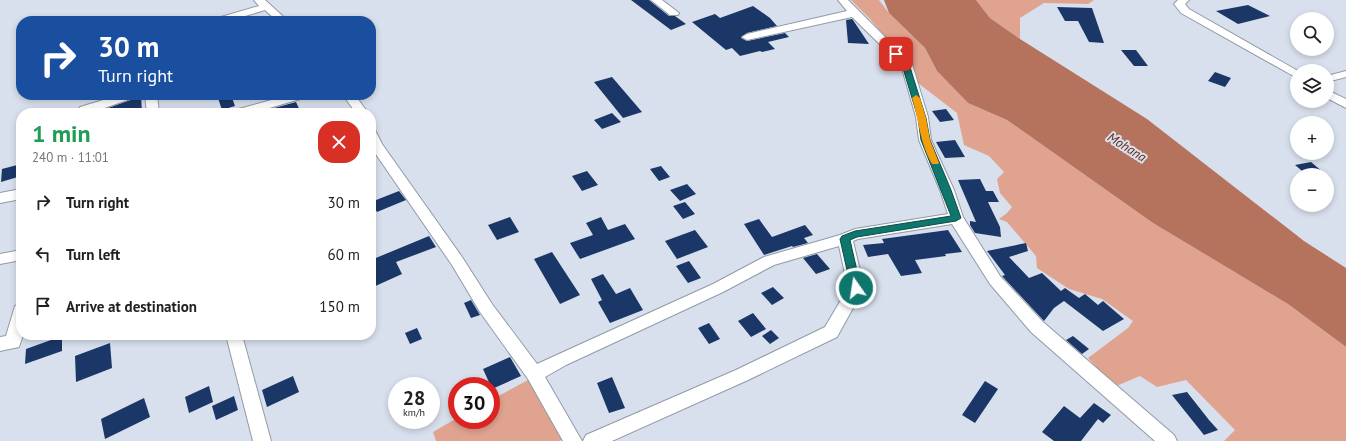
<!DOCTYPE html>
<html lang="en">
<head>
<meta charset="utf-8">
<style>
  :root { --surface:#fff; --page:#f6f6f6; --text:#222; --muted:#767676 }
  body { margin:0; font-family:"PT Sans",sans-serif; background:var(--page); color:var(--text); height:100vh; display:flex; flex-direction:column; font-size:15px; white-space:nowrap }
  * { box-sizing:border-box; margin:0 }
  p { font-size:13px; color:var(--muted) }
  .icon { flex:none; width:22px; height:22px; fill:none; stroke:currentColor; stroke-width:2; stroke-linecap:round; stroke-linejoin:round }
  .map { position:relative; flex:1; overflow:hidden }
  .side { position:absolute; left:16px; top:108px; width:360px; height:232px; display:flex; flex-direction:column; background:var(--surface); border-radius:16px; box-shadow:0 2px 6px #0003 }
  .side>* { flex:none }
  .guide { position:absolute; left:16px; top:16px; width:360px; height:84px; border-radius:16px; box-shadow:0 2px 6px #0003; background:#1a4fa0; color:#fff; overflow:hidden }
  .buttons { position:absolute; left:1290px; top:12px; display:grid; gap:8px }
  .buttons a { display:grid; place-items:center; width:44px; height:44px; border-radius:50%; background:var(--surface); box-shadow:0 2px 6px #0003; font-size:20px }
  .speed { position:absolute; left:388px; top:377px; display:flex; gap:8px; font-size:20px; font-weight:700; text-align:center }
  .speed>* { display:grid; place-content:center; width:52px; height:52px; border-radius:50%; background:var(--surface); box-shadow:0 2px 6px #0003; line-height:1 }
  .speed small { font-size:10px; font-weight:400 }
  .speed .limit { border:6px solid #d22; background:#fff; color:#111 }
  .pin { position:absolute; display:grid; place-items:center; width:34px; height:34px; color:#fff; margin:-17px; border-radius:8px; box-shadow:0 2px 6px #0006 }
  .me { position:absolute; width:44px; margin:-22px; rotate:347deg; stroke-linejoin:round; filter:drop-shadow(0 0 3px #0008) }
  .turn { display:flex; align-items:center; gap:14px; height:84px; padding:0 16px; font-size:18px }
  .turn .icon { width:52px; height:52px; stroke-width:2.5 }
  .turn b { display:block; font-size:28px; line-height:34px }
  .round { display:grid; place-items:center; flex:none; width:42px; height:42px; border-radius:16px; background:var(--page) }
  .head { display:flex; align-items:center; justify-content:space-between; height:68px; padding:0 16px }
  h1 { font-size:24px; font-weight:600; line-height:30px; color:#1e9e55 }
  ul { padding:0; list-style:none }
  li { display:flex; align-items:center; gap:12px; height:52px; padding:0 16px }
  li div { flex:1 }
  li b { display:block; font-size:15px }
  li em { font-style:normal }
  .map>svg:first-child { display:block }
</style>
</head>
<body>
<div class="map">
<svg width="1346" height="441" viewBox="0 0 1346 441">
  <rect width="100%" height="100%" fill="#d8e0ed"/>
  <path fill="#e0a390" d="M851,0h28l10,13 36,35 12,23 31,32 39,17 146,103 135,81 58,43v94h-122l11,-11 -49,-50 -29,7 -17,-11 -26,11 -26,-29 40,-30 5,-7 -31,-22 -33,-10 -32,-21 -1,-12 -29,-34 -8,-3 8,-6 5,-6 -12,-14 -3,-14 7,-7 -15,-16 -25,-11 -7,-32 -39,-30 -30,-43 -18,-21z
    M976,0h118l-6,4 -44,-1 -24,15v21l-30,-21z
    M528,380l36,59 -5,2h-123l-3,-9 24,-14v2h34v-20z"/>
  <path fill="#b5735e" d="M884,0h92l14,18 30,21 127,80 157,122 42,27v79l-58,-43 -135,-81 -146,-103 -39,-17 -31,-32 -12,-23 -36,-35z"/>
  <path fill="#1b3767" d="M631,0h18l20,16h6l11,8 -15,6z
    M1248,5l22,11 -32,8 -22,-13z
    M753,6l17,12 7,8 -30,7 -6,5 6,3 38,-8 4,4 -21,5 7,7 -13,3 -2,-1 -20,5 -8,-8 -6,2 -34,-28 23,-8 5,4z
    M1057,7l35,1 12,35 -15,-1 -11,-21h-13z
    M852,19l1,1 16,24 -21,-1 -2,-23z
    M1121,50h15l12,16h-14z
    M1215,72l16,6 -6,9 -17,-6z
    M612,77l30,35 -19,6 -29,-36z
    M140,95h1l1,18h-35l1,-5 28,-10z
    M231,95l4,11 -13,4 -4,-12z
    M296,102l5,11h-34v-3z
    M946,109l8,11 -14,2 -8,-11z
    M612,113l9,9 -19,7 -8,-9z
    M955,140l10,17 -20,1 -9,-16z
    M1311,162l13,11 -17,2 -12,-10z
    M21,164v12l-20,6 1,-13z
    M661,166l9,11 -11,4 -9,-12z
    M587,171l11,14 -16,6 -10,-15z
    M980,179l6,12h7l6,11h-11l12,25 1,10 -26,-4 -5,-8v-4l6,1 -18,-42z
    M687,184l9,10 -16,7 -10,-11z
    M399,191l7,9 -29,12 -6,-10z
    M685,202l10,12 -12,5 -10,-13z
    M510,217l9,15 -22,8 -9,-15z
    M601,217l7,13 17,-6 10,15 -55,20 -10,-16 23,-8 -7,-12z
    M759,219l13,18 33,-12 8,10 -9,3 4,5 -15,4 -1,-1 -28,9 -20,-31z
    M695,230l13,17 -31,12 -12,-18z
    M948,230l14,22 -17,2 1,2 -31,4 7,13 -21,3 -13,-22 -20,3 -5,-12 21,-2 -2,-4z
    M429,236l7,11 -40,15 6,12 -31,14v-28z
    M1026,243l2,8 -19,6 20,21 13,-5 19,18 4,-3 14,10 6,-4 13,11 5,-4 21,18 -21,12 -39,-30 -10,7 -10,13 -42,-45 3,-1 -18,-24z
    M552,252l28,43 -20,9 -26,-45z
    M817,254l13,15 -14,5 -13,-16z
    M689,261l12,17 -13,5 -12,-17z
    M603,274l13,20 14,-6 13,22 -33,13 -12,-21 4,-2 -11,-21z
    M773,287l11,11 -12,7 -11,-12z
    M471,300l9,15 -9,3 -7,-15z
    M753,313l13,16 -15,8 -13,-16z
    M709,323l11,16 -11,5 -11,-16z
    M417,328l5,11 -12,5 -5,-11z
    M771,330l8,8 -9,6 -8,-8z
    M62,336v15l-37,13 1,-15z
    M1073,336l16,13 -7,5 -16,-14z
    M110,343l2,25 -36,14 -1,-26z
    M510,357l11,19 -29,13 -9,-20z
    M293,376l6,16 -32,15 -5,-17z
    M612,377l13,31 -16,5 -12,-30z
    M985,381l13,8 -23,34 -13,-8z
    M209,386l4,16 -24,11 -4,-16z
    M1187,392l22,28 9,10 -14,5 -32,-40z
    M234,396l4,14 -22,10 -4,-14z
    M144,398l6,19 -45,22 -4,-20z
    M1094,403l17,12 -8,8 -5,-4 -17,22h-27l-12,-9 22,-26 16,12z"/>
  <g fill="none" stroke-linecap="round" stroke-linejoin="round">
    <g stroke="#929aa6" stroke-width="2">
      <path id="minor" d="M254,0h11l23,21h-11l-12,-11 -36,11h-16l1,-2 45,-13z
        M651,0h11l17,13 -1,2h-8z
        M838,0h10l64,64 16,53 3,23 23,50 9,27 37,59 43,46 131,113 3,6h-22l-124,-109 -41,-48 -38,-60 -94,15 -5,2 11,47 -27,49 -89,43 -136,61h-29l3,-6 150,-65 89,-43 23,-39 -9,-42 -65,19 -51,27 -157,73 -21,12 37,64h-19l-35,-62 -48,-67 -28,-47 -81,-118v-18l4,1 7,14 80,113 30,47 45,60 176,-80 51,-27 76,-22 15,-6 93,-15 -8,-24 -21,-50 -3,-23 -15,-52 -49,-48 -105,23 -5,-3 5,-3 100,-23z
        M1178,0h11l-4,4 4,5 109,62 -1,7 -116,-65 -7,-9z
        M1346,71v6l-19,5v-6z
        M1327,90l19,9v9l-19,-10z
        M120,95h18l-2,2 -46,16h-12l2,-6z
        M145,95h12l2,18h-12z
        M290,95h19l-2,2 -55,16h-19l2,-3z
        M343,95h12l13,18h-12z
        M21,189v10l-21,4v-10z
        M21,250v10l-21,4v-10z
        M21,304v31h2l-4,12 -19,4v-14l6,-1 9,-30z
        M226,335h16l29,106h-18z"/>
    </g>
    <use href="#minor" fill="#fff" fill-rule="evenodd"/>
  </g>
  <path fill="#0f766e" stroke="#0a4d48" d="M893,52h5l11,12 17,54 4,22 21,50 10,28 -5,3 -99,16 -7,3 11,48 -1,2h-7l-2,-2 -11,-49 2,-3 13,-5 96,-15 -30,-76 -3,-22 -16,-53 -9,-10z"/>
  <path fill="#f59e0b" d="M916,95l4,3 6,20 4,22 9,23 -1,1h-6c-12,-20 -13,-44 -20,-66z"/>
  <g text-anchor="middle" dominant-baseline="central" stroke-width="4" stroke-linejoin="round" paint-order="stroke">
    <g font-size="13" font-style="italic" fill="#63240f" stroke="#d8e0ed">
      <text transform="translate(1127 147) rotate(32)">Mohana</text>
    </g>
  </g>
</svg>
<div class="buttons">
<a><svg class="icon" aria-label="search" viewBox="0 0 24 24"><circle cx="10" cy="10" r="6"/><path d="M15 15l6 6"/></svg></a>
<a><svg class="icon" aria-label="layers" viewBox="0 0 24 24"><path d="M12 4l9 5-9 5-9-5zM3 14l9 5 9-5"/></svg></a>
<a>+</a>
<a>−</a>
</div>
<div class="speed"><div>28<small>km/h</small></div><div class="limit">30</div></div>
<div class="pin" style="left:896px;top:54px;background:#d93025"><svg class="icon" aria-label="arrive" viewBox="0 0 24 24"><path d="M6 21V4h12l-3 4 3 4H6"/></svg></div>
<svg class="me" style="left:856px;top:288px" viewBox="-20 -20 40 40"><circle r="17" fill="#0f766e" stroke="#fff" stroke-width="3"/><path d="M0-11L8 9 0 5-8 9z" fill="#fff"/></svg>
<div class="guide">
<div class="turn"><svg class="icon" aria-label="right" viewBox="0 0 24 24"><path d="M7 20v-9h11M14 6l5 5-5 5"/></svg><div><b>30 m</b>Turn right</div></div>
</div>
<section class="side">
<div class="head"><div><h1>1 min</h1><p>240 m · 11:01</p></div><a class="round" style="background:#d93025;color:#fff"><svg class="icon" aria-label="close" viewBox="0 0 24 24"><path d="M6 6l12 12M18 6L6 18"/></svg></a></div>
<ul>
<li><svg class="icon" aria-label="right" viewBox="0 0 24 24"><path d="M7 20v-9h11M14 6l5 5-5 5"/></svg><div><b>Turn right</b></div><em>30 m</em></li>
<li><svg class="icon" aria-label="left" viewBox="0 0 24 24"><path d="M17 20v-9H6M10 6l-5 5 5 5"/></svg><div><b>Turn left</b></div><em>60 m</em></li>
<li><svg class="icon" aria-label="arrive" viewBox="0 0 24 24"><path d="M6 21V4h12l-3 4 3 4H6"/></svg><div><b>Arrive at destination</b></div><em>150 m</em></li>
</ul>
</section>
</div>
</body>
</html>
